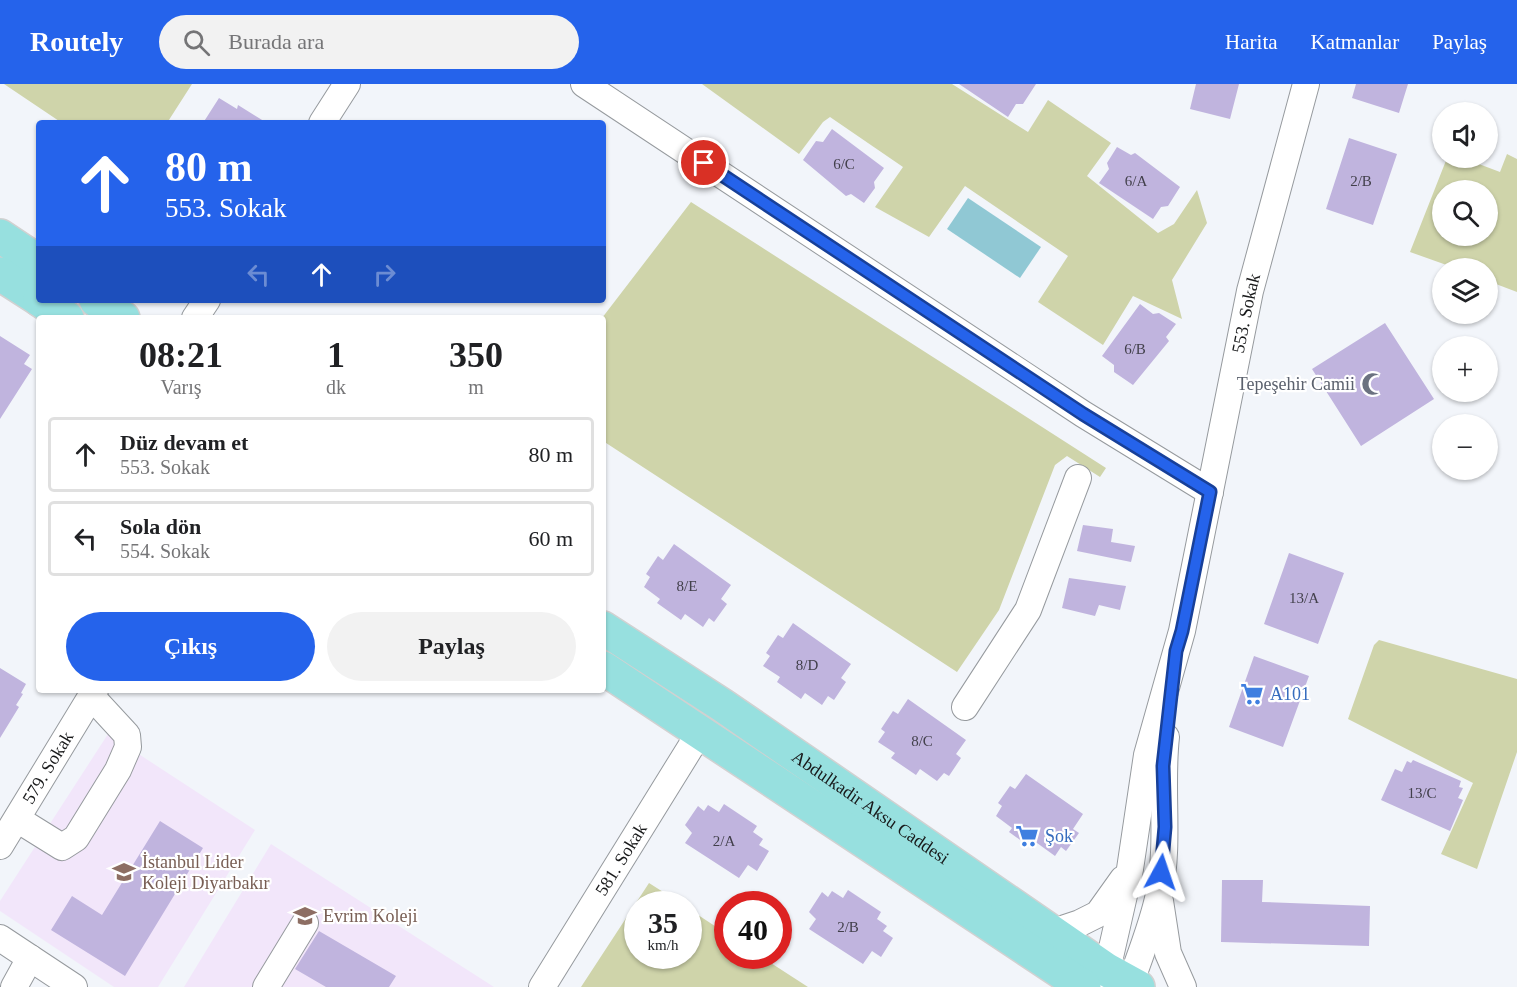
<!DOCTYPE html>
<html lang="tr">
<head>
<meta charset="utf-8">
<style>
  :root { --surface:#fff; --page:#f2f2f2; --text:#202124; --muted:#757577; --line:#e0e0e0; --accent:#2563eb }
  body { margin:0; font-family:Georgia,serif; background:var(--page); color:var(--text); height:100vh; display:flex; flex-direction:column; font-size:22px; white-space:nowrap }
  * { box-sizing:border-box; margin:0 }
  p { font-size:20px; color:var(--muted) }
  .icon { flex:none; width:33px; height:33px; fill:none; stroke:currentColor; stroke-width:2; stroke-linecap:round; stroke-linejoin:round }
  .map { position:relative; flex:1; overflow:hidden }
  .sheet { position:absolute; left:36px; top:231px; width:570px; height:378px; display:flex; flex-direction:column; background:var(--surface); border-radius:6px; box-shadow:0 2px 4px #0004 }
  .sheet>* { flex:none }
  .guide { position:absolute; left:36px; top:36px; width:570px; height:183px; border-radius:6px; box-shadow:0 2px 4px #0004; background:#2563eb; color:#fff; overflow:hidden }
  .controls { position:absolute; left:1432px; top:18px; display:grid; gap:12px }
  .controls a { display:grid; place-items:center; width:66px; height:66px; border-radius:50%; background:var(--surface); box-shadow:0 2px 4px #0004; font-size:30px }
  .speed { position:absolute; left:624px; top:807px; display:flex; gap:12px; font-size:30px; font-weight:700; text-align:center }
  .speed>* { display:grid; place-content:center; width:78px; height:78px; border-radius:50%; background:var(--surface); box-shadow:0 2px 4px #0004; line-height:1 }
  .speed small { font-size:15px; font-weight:400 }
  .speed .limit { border:9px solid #d22; background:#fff; color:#111 }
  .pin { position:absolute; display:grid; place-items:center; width:51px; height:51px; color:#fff; margin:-26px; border:3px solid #fff; border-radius:50%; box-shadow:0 2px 6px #0007 }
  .me { position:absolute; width:66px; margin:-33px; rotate:5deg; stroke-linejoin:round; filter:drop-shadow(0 0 4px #0008) }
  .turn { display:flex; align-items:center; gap:21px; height:126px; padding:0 30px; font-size:27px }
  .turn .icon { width:78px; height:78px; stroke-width:2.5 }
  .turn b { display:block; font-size:42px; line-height:51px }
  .lanes { display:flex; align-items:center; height:57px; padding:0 30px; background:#0003; justify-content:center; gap:30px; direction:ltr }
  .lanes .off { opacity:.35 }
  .eta { display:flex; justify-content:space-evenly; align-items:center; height:102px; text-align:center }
  .eta b { font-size:36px; font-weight:700; line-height:42px }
  .button { display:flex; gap:12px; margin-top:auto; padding:12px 30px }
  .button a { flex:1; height:69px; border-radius:36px; background:var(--accent); color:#fff; font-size:24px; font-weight:700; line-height:69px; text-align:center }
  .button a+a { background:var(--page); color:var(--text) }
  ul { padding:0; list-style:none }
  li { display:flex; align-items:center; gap:18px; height:75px; margin:0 12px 9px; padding:0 18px; border:3px solid var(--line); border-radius:6px }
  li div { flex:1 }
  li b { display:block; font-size:22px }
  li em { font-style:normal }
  header { display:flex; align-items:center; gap:36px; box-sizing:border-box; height:84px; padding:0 30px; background:var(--accent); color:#fff }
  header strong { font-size:28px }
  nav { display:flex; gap:33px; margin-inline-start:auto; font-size:21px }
  .search { width:420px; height:54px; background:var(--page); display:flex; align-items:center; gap:15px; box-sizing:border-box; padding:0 21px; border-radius:33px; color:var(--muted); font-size:22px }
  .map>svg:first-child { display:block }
</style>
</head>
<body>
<header>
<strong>Routely</strong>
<div class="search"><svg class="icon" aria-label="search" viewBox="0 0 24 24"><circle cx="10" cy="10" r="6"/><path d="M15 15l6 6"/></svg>Burada ara</div>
<nav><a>Harita</a><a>Katmanlar</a><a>Paylaş</a></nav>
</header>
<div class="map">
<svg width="1517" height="903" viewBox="0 0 1517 903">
  <rect width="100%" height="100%" fill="#f2f5fa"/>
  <path fill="#f2e6fa" d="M108,650l147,96 -97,157h-44l-114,-76v-10z
    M271,760l223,143h-310z"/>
  <path fill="#cfd4aa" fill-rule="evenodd" d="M4,0h188l-25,39h-105z
    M702,0h250l76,48 20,-32 63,43 -24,33 71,57 16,-9 23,-34 10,33 -35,57 10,39 -49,-23 -30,49 -65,-43 30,-46 -103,-70 -36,51 -54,-30 28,-40 -73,-50 -7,5 -24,32z
    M1507,70l10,5v133l-29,-11v-13h-33l-45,-16 37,-94h16l37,14zM1488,106v46h-45v-46z
    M691,118l415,266 -6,9 -33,-21 -12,9 -56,145 -42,62 -354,-231 -1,-123z
    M1379,556l138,39v73l-40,117 -36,-15 32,-71 -125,-64 26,-74z
    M649,799l33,21h-44v52h50l1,-47 38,25 1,22h32l48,31h-227z"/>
  <path fill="#90c8d4" d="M968,114l73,49 -21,31 -73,-49z"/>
  <path fill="#c0b4de" d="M959,0h77l-13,20h-7l-8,13z
    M1196,0h43l-9,35 -40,-10z
    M1356,0h52l-9,29 -47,-15z
    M219,14l18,11 1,-4 29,18h-64z
    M832,45l52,39 -10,14 1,6 -11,15 -13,-9 -5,2 -43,-36 13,-19 7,1z
    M1349,54l48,16 -24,71 -47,-16z
    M1117,63l14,8 4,-2 45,34 -12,19 -7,1 -8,12 -54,-36 10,-14 -2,-6z
    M1140,220l13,10 6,-1 17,11 -10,13 3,4 -36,44 -19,-13v-7l-12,-9z
    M1385,239l49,76 -73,47 -49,-77z
    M0,252l30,19 -6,9 8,5 -32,50z
    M1083,441l30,4 -2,13 24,4 -4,16 -54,-11z
    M674,460l57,41 -10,14 6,5 -13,18 -5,-4 -6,9 -18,-13 -4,6 -24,-17 3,-4 -16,-12 6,-10 -4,-3 12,-18 5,4z
    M1289,469l55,20 -26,71 -54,-20z
    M1069,494l57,8 -6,24 -21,-5 -4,11 -33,-8z
    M793,539l58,41 -10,14 5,4 -12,18 -6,-4 -6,9 -17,-12 -4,6 -24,-17 3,-5 -17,-11 7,-10 -4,-3 12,-18 5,3z
    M1254,572l55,20 -26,71 -54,-20z
    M0,584l26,16 -5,9 2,1 -7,11 3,2 -19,31z
    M908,615l58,41 -10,14 5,4 -12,18 -5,-3 -7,8 -17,-12 -4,6 -25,-17 4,-5 -17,-11 7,-10 -4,-3 12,-18 5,3z
    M1413,676l48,21 -2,6 4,1 -5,10 5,2 -13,31 -69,-31 14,-31 7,3 5,-11 4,2z
    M1026,690l57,40 -10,15 6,4 -13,18 -5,-4 -6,9 -18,-13 -4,6 -24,-17 3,-4 -16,-12 6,-10 -4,-3 12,-17 5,3z
    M724,720l33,22 -4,6 10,7 -4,6 10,6 -12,20 -9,-6 -9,13 -54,-35 7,-10 -7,-8 13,-19 6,5 4,-6 11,7z
    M160,737l43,27 -78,128 -74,-46 21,-34 30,19z
    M1222,796h41l-1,22 108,4 -1,40 -148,-4z
    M848,806l33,22 -4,7 10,7 -4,5 10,7 -12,19 -9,-6 -9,13 -54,-35 7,-10 -7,-7 13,-20 6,5 4,-6 11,7z
    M319,847l77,45 -7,11h-63l-31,-18z"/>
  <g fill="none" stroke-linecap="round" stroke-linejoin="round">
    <g stroke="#969a9e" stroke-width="28">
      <g id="minor">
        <path d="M584,0l499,330 127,78"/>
        <path d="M322,39l25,-39"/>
        <path d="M195,234l12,-18"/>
        <path d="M965,623l63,-97 50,-132"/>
        <path d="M17,735l45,28 14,-9 42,-68 10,-23 -1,-12 -36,-39"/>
        <path id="s1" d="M0,762l95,-156"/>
        <path d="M1160,817l8,52 15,34"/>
        <path d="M1053,848l27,-9 18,-9 25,-35"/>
        <path d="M0,854l74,49"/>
        <path id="s2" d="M1101,900l6,-14 23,-101 17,-114 35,-124 68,-340 56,-207"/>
        <path d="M14,903l16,-29"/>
        <path d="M266,903l39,-64"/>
        <path id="s3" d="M542,903l158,-255"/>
        <path d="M1129,903c10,-29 24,-63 30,-93 11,-51 1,-105 7,-157"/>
      </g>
    </g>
    <g stroke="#d1d1d1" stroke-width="36">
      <g id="major">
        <path d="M0,152l39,26"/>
        <path d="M0,190l39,25"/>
        <path d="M40,216l27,18"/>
        <path d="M96,216l27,18"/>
        <path id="s4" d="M603,544l119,77 385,265 31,17"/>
        <path d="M603,584l481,319"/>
      </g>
    </g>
    <use href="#minor" stroke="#fff" stroke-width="26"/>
    <use href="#major" stroke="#97e0df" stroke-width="33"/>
  </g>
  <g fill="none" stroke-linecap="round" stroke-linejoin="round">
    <g stroke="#184099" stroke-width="15">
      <path id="route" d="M704,79l379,251 127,78 -28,139 -6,20 -13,115 2,61 -4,45"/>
    </g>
    <use href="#route" stroke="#2563eb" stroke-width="10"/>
  </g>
  <defs>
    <g id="mosque-bare" transform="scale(1.8)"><path d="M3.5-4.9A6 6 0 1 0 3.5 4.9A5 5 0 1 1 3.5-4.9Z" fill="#6b7280" stroke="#fff" stroke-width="2.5" paint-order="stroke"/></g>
    <g id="supermarket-bare" transform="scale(1.8)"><path d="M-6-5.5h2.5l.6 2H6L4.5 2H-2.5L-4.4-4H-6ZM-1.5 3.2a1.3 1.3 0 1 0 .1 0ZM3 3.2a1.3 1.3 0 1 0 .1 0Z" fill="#3f7fe0" stroke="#fff" stroke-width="2.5" paint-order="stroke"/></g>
    <g id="school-bare" transform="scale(1.8)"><path d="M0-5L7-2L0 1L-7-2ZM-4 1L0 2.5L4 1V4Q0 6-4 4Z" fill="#8d6e63" stroke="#fff" stroke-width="2.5" paint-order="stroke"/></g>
  </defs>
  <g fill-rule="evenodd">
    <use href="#mosque-bare" x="1373" y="300"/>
    <use href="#supermarket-bare" x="1252" y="610"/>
    <use href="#supermarket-bare" x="1027" y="752"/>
    <use href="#school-bare" x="124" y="788"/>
    <use href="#school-bare" x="305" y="832"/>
  </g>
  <g text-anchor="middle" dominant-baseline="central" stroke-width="4.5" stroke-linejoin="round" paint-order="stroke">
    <g font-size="15" fill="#42404b">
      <text x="844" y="80">6/C</text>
      <text x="1136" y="97">6/A</text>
      <text x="1361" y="97">2/B</text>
      <text x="1135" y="265">6/B</text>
      <text x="687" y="502">8/E</text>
      <text x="1304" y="514">13/A</text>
      <text x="807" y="581">8/D</text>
      <text x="922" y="657">8/C</text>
      <text x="1422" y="709">13/C</text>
      <text x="724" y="757">2/A</text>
      <text x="848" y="843">2/B</text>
    </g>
    <g font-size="18" fill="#18191a" stroke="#fff">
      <text stroke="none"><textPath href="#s2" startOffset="687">553. Sokak</textPath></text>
      <text stroke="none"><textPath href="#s1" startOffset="92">579. Sokak</textPath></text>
      <text stroke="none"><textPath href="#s4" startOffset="322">Abdulkadir Aksu Caddesi</textPath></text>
      <text stroke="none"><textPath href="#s3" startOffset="150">581. Sokak</textPath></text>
    </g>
    <g font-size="18" fill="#5b616d" stroke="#fff" text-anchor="end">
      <text x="1355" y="300">Tepeşehir Camii</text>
    </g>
    <g font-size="18" fill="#366cbe" stroke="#fff" text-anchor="start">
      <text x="1270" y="610">A101</text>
      <text x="1045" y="752">Şok</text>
    </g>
    <g font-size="18" fill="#785e54" stroke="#fff" text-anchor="start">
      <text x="142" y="778">İstanbul Lider<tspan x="142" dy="21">Koleji Diyarbakır</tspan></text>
      <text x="323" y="832">Evrim Koleji</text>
    </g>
  </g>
</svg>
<div class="controls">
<a><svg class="icon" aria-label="sound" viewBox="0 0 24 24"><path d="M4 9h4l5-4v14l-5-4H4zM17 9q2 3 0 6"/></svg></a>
<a><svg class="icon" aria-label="search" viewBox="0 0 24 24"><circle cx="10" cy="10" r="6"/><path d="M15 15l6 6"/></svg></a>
<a><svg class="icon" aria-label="layers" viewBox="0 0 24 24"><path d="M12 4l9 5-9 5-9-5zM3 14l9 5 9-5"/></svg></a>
<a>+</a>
<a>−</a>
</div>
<div class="speed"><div>35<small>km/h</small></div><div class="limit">40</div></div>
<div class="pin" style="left:704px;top:79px;background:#d93025"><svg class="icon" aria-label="arrive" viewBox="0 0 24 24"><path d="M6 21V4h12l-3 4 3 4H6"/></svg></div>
<svg class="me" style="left:1161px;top:788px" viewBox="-20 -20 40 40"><path d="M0-17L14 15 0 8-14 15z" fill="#2563eb" stroke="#fff" stroke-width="4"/></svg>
<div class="guide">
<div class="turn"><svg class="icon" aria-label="ahead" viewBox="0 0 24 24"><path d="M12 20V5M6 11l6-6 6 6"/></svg><div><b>80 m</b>553. Sokak</div></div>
<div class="lanes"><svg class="icon off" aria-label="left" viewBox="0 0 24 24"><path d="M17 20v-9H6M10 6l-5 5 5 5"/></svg><svg class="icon" aria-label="ahead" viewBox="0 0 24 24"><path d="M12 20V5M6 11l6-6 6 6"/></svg><svg class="icon off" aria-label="right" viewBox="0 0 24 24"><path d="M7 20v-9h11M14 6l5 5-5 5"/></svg></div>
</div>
<section class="sheet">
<div class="eta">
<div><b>08:21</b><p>Varış</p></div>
<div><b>1</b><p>dk</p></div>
<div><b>350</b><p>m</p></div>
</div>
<ul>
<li><svg class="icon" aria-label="ahead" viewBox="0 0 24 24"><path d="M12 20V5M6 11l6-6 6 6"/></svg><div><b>Düz devam et</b><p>553. Sokak</p></div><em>80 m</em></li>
<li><svg class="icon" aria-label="left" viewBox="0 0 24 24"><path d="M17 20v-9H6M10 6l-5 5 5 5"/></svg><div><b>Sola dön</b><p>554. Sokak</p></div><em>60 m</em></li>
</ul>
<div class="button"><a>Çıkış</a><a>Paylaş</a></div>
</section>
</div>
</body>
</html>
